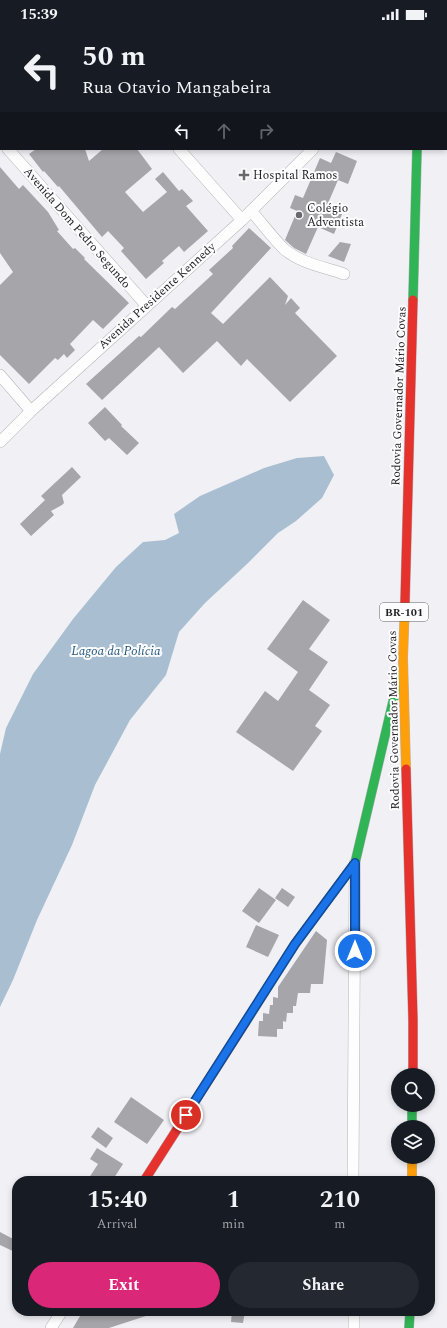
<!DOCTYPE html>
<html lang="en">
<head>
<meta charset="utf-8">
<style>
  :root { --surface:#171b24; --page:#242831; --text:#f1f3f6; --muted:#9ea1a6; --accent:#db2777 }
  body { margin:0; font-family:Spectral,serif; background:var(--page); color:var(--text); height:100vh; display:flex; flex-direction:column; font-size:15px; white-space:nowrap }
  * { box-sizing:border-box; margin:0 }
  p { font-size:13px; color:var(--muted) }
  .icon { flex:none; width:22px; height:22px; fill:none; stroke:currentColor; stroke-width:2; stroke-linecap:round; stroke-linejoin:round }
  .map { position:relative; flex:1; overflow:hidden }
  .sheet { position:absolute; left:12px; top:1148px; width:423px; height:140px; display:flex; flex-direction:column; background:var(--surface); border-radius:16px; box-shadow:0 2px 6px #0003 }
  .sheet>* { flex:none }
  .banner { position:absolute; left:0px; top:0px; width:447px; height:122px; box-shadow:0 2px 6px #0003; background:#171b24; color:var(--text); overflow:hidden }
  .tools { position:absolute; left:391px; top:1040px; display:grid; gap:8px }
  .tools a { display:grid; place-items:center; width:44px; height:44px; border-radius:50%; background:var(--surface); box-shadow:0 2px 6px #0003; font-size:20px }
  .pin { position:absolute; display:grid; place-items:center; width:34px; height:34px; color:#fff; margin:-17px; border:2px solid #fff; border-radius:50%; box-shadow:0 1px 4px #0007 }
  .me { position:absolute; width:44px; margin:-22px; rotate:0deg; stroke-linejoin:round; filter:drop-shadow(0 0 3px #0008) }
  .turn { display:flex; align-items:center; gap:14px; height:84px; padding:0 16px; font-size:18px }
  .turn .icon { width:52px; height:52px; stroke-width:2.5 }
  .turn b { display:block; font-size:28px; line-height:34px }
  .lanes { display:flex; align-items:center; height:38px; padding:0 16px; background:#0003; justify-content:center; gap:20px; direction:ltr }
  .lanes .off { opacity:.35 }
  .eta { display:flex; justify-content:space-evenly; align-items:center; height:68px; text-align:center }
  .eta b { font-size:24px; font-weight:700; line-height:28px }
  .button { display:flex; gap:8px; margin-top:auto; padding:8px 16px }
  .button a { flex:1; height:46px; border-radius:24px; background:var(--accent); color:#fff; font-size:16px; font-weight:700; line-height:46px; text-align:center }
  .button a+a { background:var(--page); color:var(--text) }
  .status { display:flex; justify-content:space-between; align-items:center; height:28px; padding:0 20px; background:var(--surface); direction:ltr }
  .status svg { height:11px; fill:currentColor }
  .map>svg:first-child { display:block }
</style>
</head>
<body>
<div class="status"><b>15:39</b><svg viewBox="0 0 49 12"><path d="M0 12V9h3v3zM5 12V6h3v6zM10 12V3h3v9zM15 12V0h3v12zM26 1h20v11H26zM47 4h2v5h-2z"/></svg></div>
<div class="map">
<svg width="447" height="1300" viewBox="0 0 447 1300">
  <rect width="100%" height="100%" fill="#f0f0f5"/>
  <path fill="#a9bfd1" d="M324,428l10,19 -12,23 -26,23 -18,12 -31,31 -42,39 -26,29 -13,43 -36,45 -35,65 -23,60 -35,75 -24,60 -13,27v-253l6,-26 27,-54 40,-55 43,-52 27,-25 22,-2 14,-7 -5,-19 26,-18 64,-28 33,-10z"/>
  <path fill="#a6a5a9" d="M36,121h49l4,12 14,-12h34l15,20 -27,23 18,20 24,-20 -12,-13 8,-7 16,19 3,-2 11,12 -7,5 22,25 -24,21 -5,-6 -17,15 2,2 -18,16 -25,-28 3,-3 -16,-17 -6,6 -43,-51 -1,1 -14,-16 -1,1 -14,-18z
    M336,124l21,9 -9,23 -10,-4 -12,28 16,6 -8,20 -16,-7 -12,27 -12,-6 -9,-8 12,-29 -7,-3 5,-13 8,3 17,-40 11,5z
    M0,139l19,22 4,-4 25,27 11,18 -2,1 16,18 2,-1 10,10 -1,1 45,44 -26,26 -10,-9 -23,24 5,6 -8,8 -3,-4 -6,6 -3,-2 -26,26 -29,-29v-70l13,-13 -13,-19z
    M249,200l22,20 -60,65 12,11 47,-47 18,19 -3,9 6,-7 9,10 -5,5 42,43 -47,46 -43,-43 -6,7 -24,-25 -34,32 -24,-26 -57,53 -16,-16 53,-48 2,1 31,-30 3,2 38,-35 -4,-4 24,-22 -1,-2z
    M340,214l11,2 -7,18 -16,-6z
    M105,379l17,18 -1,1 18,17 -12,12 -18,-17 -4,3 -17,-18z
    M72,439l9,10 -19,18 2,8 -2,2 -11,6 3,4 -23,21 -11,-12 25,-24 -4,-4z
    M303,572l27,20 -21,29 19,13 -19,28 21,15 -15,21 7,5 -29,40 -57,-39 29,-41 13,10 20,-29 -31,-23z
    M259,860l17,12 -17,23 -17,-12z
    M282,860l13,9 -7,10 -13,-9z
    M256,897l23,10 -11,22 -22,-10z
    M316,903l11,9 -4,44h-12l-1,9h-12l-2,13h-3v7h-6l-1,9 -3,-1v8h-6v8l-19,-1 1,-15h4v-8l6,1 1,-9h3v-8l5,1v-11z
    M131,1069l33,23 -17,24 -33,-22z
    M98,1099l15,11 -7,10 -15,-11z
    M97,1120l26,16 -11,17h-25l11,-17 -8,-5z
    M0,1204l17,9v12l-17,-8z
    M83,1283h72v2l-46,15h-36z
    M232,1283h13l-2,12 -12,-1z"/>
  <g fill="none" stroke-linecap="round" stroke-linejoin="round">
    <g stroke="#b4b4b8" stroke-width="12">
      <path id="street" d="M71,0l1,1
        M303,1l4,-1
        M363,1v-1
        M0,93h1
        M0,112l1,1
        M8,121l139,157
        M179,121l63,71
        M251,183c11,12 21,26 33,38 16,14 40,18 60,25
        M0,347l31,36
        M0,414l31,-31 211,-191 71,-71
        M353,1153l2,-318
        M354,1283v17
        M51,1300l11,-17"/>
    </g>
    <g stroke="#b4b4b8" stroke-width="10">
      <path id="fast" d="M419,0v1
        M413,272l4,-151
        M245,995l50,-79 60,-81 44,-187
        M412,1077v22
        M409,1300l1,-17"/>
    </g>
    <g stroke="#b4b4b8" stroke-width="10">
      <path id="slow" d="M405,574l-2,56 3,111
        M412,1129v24"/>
    </g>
    <g stroke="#b4b4b8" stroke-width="10">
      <path id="jam" d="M405,574l8,-302
        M406,741l7,251v55
        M144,1153l101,-158"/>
    </g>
    <use href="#street" stroke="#fdfdfe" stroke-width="11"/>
    <use href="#fast" stroke="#30b455" stroke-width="9"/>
    <use href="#slow" stroke="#ff9f0a" stroke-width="9"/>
    <use href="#jam" stroke="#e5322d" stroke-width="9"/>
  </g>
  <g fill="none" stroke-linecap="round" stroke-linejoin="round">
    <g stroke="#114b97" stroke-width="10">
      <path id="route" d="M186,1087l109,-171 60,-81v88"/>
    </g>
    <use href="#route" stroke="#1a73e8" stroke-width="7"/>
  </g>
  <g fill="#69686c" stroke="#fcfcfe" stroke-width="1.5">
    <path d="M242 141h4v4h4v4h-4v4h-4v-4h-4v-4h4z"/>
    <circle cx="299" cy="187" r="4"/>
  </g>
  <g text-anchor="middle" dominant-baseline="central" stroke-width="4" stroke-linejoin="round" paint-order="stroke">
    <rect fill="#fcfcfe" stroke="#626165" stroke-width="1" x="380" y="575" width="48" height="18" rx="3"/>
    <g font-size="11" font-weight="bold" fill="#201f23">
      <text x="404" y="584">BR-101</text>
    </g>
    <g font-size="12" fill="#201f23" stroke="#fcfcfe" text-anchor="start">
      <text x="253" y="147">Hospital Ramos</text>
      <text x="307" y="180">Colégio<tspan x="307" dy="14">Adventista</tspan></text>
    </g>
    <g font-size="12" fill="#201f23" stroke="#fcfcfe">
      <text transform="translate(77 200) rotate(49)">Avenida Dom Pedro Segundo</text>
      <text transform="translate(157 268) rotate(-42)">Avenida Presidente Kennedy</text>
      <text transform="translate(399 368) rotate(-88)">Rodovia Governador Mário Covas</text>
      <text transform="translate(394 692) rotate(-91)">Rodovia Governador Mário Covas</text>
    </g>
    <g font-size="13" font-style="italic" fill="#275a7c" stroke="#fcfcfe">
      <text x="116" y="623">Lagoa da Polícia</text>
    </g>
  </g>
</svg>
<div class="tools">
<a><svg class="icon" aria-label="search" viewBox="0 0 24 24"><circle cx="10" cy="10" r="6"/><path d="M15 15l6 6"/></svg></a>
<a><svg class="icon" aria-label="layers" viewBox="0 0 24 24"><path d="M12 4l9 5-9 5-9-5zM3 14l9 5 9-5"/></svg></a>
</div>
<div class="pin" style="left:186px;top:1087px;background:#d93025"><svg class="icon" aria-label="arrive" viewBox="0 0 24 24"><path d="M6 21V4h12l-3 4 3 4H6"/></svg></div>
<svg class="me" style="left:355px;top:923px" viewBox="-20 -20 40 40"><circle r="17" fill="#1a73e8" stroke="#fff" stroke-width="3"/><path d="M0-11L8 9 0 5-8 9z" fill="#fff"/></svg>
<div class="banner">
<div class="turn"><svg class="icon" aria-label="left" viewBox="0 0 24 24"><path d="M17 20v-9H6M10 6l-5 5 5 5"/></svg><div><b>50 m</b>Rua Otavio Mangabeira</div></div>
<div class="lanes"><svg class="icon" aria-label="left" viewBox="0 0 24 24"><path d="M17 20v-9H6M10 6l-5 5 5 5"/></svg><svg class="icon off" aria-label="ahead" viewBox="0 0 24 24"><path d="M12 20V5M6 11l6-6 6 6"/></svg><svg class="icon off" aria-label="right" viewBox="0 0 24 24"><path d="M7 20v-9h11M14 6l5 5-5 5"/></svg></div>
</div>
<section class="sheet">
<div class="eta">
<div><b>15:40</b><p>Arrival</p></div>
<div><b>1</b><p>min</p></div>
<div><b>210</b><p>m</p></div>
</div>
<div class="button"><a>Exit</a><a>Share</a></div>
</section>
</div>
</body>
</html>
